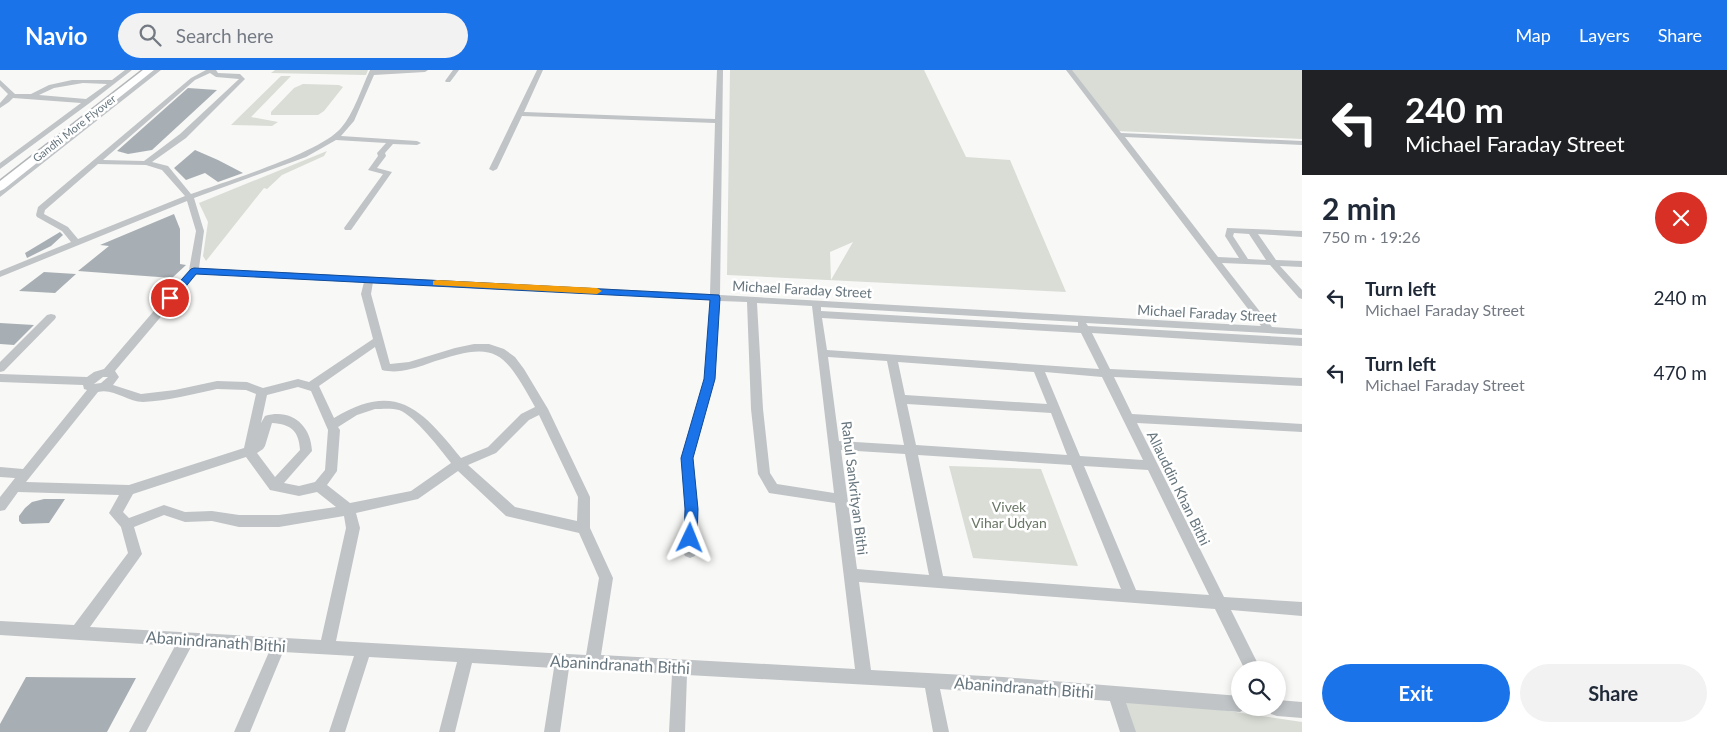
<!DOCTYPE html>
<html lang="en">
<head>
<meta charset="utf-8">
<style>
  :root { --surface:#fff; --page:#f2f2f3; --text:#1f2937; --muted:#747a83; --accent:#1a73e8 }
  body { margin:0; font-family:Lato,sans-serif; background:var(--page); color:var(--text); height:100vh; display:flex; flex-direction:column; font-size:19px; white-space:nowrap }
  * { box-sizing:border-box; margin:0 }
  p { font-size:16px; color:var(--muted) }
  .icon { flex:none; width:28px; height:28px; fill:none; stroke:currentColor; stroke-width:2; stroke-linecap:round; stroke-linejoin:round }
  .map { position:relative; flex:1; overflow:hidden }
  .details { display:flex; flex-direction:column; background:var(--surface); width:425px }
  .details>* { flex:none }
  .guide { background:#202124; color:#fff; overflow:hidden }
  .fabs { position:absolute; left:1231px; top:591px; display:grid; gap:10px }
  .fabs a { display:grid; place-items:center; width:55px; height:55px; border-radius:50%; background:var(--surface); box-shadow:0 2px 8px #0003; font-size:25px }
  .pin { position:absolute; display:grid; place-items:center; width:42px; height:42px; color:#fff; margin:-21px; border:2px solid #fff; border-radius:50%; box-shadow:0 1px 5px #0007 }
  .me { position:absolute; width:55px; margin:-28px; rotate:2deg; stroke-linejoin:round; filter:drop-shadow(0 0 4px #0008) }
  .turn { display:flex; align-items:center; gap:18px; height:105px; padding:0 20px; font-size:22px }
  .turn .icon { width:65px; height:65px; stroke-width:2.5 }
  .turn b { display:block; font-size:35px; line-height:42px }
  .round { display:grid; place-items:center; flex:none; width:52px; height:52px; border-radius:26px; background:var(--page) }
  .overview { display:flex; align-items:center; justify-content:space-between; height:85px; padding:0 20px }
  h1 { font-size:30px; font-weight:700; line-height:38px }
  .cta { display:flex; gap:10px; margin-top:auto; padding:10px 20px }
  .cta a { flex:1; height:58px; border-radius:30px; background:var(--accent); color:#fff; font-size:20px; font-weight:700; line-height:58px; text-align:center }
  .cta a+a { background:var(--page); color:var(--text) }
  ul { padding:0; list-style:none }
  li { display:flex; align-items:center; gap:15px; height:75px; padding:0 20px }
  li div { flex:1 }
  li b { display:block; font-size:19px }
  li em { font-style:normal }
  header { display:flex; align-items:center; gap:30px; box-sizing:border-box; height:70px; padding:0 25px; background:var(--accent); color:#fff }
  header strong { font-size:24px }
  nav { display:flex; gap:28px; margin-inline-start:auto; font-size:18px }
  .search { width:350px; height:45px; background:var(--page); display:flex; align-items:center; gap:12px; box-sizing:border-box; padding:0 18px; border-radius:28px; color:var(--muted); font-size:19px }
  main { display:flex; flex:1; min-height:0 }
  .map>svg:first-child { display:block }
</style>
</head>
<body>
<header>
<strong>Navio</strong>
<div class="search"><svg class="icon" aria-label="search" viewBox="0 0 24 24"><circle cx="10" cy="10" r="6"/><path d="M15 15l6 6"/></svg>Search here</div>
<nav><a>Map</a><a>Layers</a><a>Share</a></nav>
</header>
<main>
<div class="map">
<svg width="1302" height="662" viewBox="0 0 1302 662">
  <rect width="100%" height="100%" fill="#f8f8f6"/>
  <path fill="#d9ddd6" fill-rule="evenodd" d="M275,0h93l-2,5 -95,-2z
    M730,0h194l42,87 44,3 56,132 -339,-17zM853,172l-22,38 -1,-28z
    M1071,0h231v69l-185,-8z
    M281,6h10l-40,41 27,5 -6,4 -41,-1z
    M303,14l36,1 4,2 -19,24 -6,4h-47v-3l23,-24z
    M327,81l-3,5 -42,19 -15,14 -3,-1 -58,73 -3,-5 5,-34 -9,-19z
    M949,396l92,3 37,97 -105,-8z
    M1115,624l187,28v10h-174z"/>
  <path fill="#a8afb4" d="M188,18l29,2 -65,60 -24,4 -11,-3z
    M195,80l23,10 25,13 -25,9 -13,-9 -19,7 -12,-12z
    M174,144l6,15v35l6,1 -14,13 -94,-7 31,-25 -9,-1z
    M60,162l3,3 -12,11 -24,12 -2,-5z
    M44,202l32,2 -21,19 -36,-2z
    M0,253l34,2 -20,20 -14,-1z
    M44,429h21l-16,24 -27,1 -3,-3v-5l6,-8 7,-6z
    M26,607l110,1 -29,54h-107v-8z"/>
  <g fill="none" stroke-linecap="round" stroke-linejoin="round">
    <g stroke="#b4b7ba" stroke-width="3">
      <path id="highway" d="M143,0h11l-150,119 -4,2v-10z"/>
    </g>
    <path fill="#c0c4c7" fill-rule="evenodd" d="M125,0h7l-41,32 -91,67v-6l81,-60 -68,-5 -4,4 -9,6v-5l8,-9 -8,-8v-6l15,14h16l18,-9 23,-5h40zM83,13l24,1 -21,15 -47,-4 15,-7z
      M154,0h7l-161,127v-6z
      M206,0h10l2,3 22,1 5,5 -59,59 -34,24 16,4 23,28c35,-13 129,-41 150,-66 13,-15 20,-39 29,-58h58l-3,2 -51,3 -20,46 -13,15 76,5 4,2 -4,2 -24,-1 -8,9 1,3 -9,12 15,4 -41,58h-6l-1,-2 39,-54 -15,-4 10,-14 -1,-3 9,-10 -50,-3 -30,17 -112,41 10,33 -5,37 511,26 5,-171 -193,-7 -25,53 -4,2 -4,-2 48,-99h6l-19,42 191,7 2,-49h6l-3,225 541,31 -195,-256h6l49,63 181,8v4l-177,-8 93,120 21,1 -14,-22 2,-8 75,3v6l-44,-3 18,26 26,1v6l-22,-1 22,24v9l-3,-1 -29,-33 -48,-2 50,64 30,2v6l-216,-12 2,3 214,12v8l-210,-13 18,36 192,9v8l-188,-9 18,37 170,10v8l-165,-9 87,174 78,5v14l-71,-6 30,60h-16l-30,-61 -356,-27 12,88 132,7 237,19v12h6l-6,4 -114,-9 10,29h-16l-10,-31 -170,-12 9,43h-16l-8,-44 -238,-13 -2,57h-16l3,-58 -103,-6 -9,64h-16l10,-64 -82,-5 -17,69h-16l18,-70 -88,-5 -24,75h-16l25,-76 -71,-4 -33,80h-16l35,-80 -78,-5 -45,85h-17l46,-86 -175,-11v-14l74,4 54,-72 -7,-26 -12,-14 10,-18 -101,-3 -13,18 -5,1v-14l15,-19 -15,-1v-10l23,2 64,-79 -3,-1 -1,-4 -83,-3v-8l87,3 7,-5 10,-3 85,-99 7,-39 -9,-30 -187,76v-6l71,-29 -9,-11 -25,-14 -1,-2 2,-8 153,-129zM210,3l6,4 23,2 -59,55 -36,27 -41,-1 92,-80zM98,94l48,1 16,5 23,26 -107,43 -10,-12 -24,-13 1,-4zM1234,163l15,1 17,26 -18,-1 -15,-23zM197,204l167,8 -3,12 12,45 -64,43 -11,-3 -35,9 -16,-6 -30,-1 -42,9 -34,4 -28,-9 6,-8 -4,-6zM373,212l337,18 -5,79 -24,79 5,51 -3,43 2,4 5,2 5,-2 2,-4 1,-43 -5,-51 22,-79 5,-78 27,1 4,107 7,65 11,19 66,10 20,166 -254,-14 12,-77 -23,-50v-31l-42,-88 -24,-40 -9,-12 -11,-8 -15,-5h-15l-19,4 -46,14 -19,2 -19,-70zM757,233l55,3 22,187 -57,-9 -7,-11 -7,-64zM821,237l257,15v4l-257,-15zM822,248l259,15 18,36 -272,-19zM375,277l7,23c15,4 31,-1 45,-6 68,-23 75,-17 108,43l-14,7 -33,33 -27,11c-39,-48 -64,-78 -127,-40l-15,-32zM828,287l59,4 17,84 -65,-4zM898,292l136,10 13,32 -142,-9zM1045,302l57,5 41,83 -63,-4zM103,307h5l-7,6 -7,1zM298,317l13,4 17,39 -3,40 -10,12 -16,4 -15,-3 28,-32c-1,-26 -21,-43 -47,-35l-4,7 6,-28zM217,319l29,1 10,4 -12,54 -115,37 -103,-3 72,-90c16,-4 29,10 45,10 25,-1 50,-8 74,-13zM907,334l144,9 16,42 -151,-10zM375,339c7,0 17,-1 24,1 15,5 42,40 52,53l-40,28 -61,12 -23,-18 10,-14 3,-41 -2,-3 19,-12zM539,345l39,82 -1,24 -62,-14 -47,-42 28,-12 33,-33zM272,353c19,1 27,8 28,27l-25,27 -18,-24 6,-4 2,-3zM841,380l64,4 24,121 -72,-6zM918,385l153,10 50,124 -178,-13zM246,387l24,33 29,6 18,-4 19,15 -57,8h-40l-27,-4 -27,1 -21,-7 -35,13 -6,-6 10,-18zM1084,396l64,4 61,125 -73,-5zM458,401l48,45 73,17 20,45 -13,77 -250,-14 24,-113 -4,-15 62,-14zM164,445l21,7 27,-1 27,6h40l65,-11 2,12 -25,112 -231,-13 52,-73 -8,-27z
      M453,0h6l-9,12h-4l-1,-1z
      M51,244l4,1 1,2 -1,2 -51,52 -4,1v-10l47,-47z
      M1278,630l24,2v16l-25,-2 -6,-2 -2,-6h9z"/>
    <use href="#highway" fill="#fff" fill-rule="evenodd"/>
  </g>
  <path fill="#1a73e8" stroke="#114b97" d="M194,198l525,27 1,3 -5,81 -22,79 5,51 -1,29 -2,4 -5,1 -4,-1 -2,-4 1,-29 -4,-51 23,-79 6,-79 -514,-26 -22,27h-7v-5l24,-27z"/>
  <path fill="#f59e0b" d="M437,210l160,8 5,3 -5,3 -164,-9v-4z"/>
  <g text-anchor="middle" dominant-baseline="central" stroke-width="5" stroke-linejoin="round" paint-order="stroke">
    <g font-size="11" fill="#66757d" stroke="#fff">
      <text transform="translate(74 58) rotate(-38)">Gandhi More Flyover</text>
    </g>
    <g font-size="14" fill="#66757d" stroke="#fff">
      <text transform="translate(802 219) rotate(3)">Michael Faraday Street</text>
      <text transform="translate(1207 243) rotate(3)">Michael Faraday Street</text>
      <text transform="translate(855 418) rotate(83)">Rahul Sankrityan Bithi</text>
      <text transform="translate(1179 418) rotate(64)">Allauddin Khan Bithi</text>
    </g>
    <g font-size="14" fill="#697665" stroke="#fff">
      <text x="1009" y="436">Vivek<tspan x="1009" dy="16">Vihar Udyan</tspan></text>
    </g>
    <g font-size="16" fill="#66757d" stroke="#fff">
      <text transform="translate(216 571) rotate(4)">Abanindranath Bithi</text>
      <text transform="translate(620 594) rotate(3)">Abanindranath Bithi</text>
      <text transform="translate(1024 617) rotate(4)">Abanindranath Bithi</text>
    </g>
  </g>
</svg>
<div class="fabs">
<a><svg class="icon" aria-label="search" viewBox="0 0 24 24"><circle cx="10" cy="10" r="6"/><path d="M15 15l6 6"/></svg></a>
</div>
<div class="pin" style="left:170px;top:228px;background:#d93025"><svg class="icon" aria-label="arrive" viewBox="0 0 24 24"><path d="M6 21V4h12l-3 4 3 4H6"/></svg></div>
<svg class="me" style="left:690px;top:468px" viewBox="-20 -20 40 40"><path d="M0-17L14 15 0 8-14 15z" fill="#1a73e8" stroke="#fff" stroke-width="4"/></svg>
</div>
<section class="details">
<div class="guide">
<div class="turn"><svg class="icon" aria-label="left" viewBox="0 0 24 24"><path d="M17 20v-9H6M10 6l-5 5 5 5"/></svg><div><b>240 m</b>Michael Faraday Street</div></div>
</div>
<div class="overview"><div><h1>2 min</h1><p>750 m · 19:26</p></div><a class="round" style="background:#d93025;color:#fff"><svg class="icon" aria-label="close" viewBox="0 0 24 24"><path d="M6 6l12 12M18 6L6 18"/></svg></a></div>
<ul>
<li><svg class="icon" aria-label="left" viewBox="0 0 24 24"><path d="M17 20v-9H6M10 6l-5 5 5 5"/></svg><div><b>Turn left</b><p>Michael Faraday Street</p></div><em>240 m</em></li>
<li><svg class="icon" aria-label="left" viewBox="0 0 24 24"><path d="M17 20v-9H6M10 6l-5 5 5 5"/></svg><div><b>Turn left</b><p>Michael Faraday Street</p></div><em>470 m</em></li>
</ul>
<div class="cta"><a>Exit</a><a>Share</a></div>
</section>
</main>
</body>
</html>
